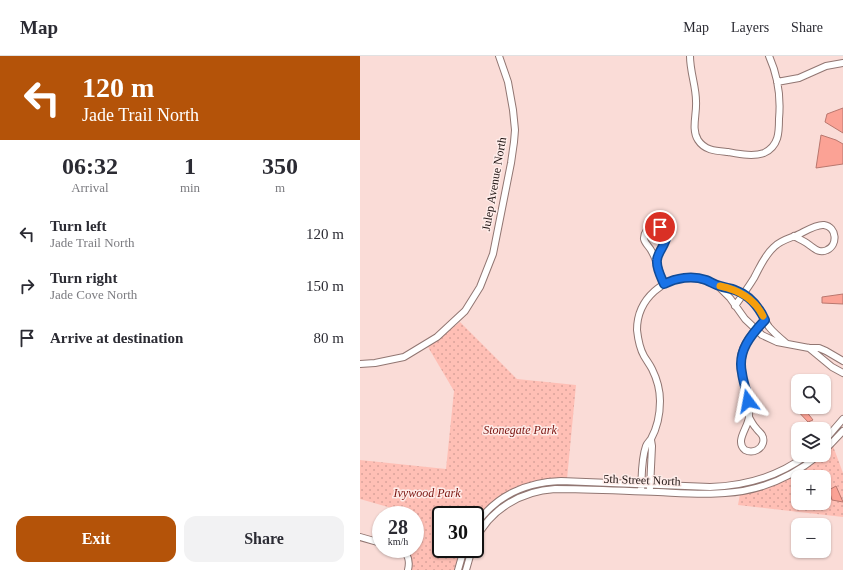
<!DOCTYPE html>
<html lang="en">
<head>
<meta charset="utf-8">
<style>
  :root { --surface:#fff; --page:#f2f2f3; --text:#2b2b33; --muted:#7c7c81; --line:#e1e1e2; --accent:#b45309 }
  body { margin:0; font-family:"Times New Roman",serif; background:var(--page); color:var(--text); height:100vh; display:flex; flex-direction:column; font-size:15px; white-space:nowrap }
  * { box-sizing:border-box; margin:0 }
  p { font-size:13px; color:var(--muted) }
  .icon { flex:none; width:22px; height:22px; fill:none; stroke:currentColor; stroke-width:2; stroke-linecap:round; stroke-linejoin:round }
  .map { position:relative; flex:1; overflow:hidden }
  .details { display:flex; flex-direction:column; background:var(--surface); width:360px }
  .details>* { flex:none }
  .banner { background:#b45309; color:#fff; overflow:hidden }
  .tools { position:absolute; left:431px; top:318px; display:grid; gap:8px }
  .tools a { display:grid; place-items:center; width:40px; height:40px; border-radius:8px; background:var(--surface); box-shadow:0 1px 3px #0004; font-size:20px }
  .speed { position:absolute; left:12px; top:450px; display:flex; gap:8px; font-size:20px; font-weight:700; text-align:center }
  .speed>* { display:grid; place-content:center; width:52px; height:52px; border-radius:50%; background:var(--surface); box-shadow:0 1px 3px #0004; line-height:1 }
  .speed small { font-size:10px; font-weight:400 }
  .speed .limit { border:2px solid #111; border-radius:6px; background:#fff; color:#111 }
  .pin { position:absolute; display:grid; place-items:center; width:34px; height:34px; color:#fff; margin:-17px; border:2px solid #fff; border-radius:50%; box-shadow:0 1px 4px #0007 }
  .me { position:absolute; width:44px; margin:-22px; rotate:347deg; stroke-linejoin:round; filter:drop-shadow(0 0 3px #0008) }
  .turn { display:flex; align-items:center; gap:14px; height:84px; padding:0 16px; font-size:18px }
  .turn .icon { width:52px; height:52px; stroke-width:2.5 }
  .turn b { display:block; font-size:28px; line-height:34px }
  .eta { display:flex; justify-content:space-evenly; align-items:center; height:68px; text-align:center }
  .eta b { font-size:24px; font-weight:800; line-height:28px }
  .button { display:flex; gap:8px; margin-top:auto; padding:8px 16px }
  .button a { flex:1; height:46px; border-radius:12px; background:var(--accent); color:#fff; font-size:16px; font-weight:800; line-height:46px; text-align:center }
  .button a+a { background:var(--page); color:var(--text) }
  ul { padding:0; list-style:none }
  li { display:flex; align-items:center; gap:12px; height:52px; padding:0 16px }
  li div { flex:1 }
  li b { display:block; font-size:15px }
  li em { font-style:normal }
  header { display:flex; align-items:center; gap:24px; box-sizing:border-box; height:56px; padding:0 20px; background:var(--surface); border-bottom:1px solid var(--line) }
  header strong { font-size:19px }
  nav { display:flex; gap:22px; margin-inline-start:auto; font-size:14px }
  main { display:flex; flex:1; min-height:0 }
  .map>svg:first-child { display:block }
</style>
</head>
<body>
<header>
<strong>Map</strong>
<nav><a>Map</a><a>Layers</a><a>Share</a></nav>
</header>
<main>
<section class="details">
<div class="banner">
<div class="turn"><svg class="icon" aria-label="left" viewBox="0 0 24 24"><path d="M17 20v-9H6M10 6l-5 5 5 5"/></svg><div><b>120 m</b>Jade Trail North</div></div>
</div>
<div class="eta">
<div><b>06:32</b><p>Arrival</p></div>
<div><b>1</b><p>min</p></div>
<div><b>350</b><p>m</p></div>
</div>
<ul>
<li><svg class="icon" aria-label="left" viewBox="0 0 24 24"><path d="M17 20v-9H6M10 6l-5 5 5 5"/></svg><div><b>Turn left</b><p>Jade Trail North</p></div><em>120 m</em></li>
<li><svg class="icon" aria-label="right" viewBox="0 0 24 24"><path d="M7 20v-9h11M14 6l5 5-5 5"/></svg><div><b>Turn right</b><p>Jade Cove North</p></div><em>150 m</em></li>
<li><svg class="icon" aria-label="arrive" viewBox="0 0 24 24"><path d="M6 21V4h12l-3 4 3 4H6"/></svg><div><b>Arrive at destination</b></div><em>80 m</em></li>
</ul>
<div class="button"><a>Exit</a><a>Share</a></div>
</section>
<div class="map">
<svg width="483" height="514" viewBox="0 0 483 514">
  <defs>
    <pattern id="park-dots" width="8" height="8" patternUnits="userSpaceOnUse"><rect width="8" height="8" fill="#ffbfb5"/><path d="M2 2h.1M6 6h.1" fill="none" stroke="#daa39b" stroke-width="1.8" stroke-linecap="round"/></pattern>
  </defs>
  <rect width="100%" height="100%" fill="#fadcd7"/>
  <path fill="url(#park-dots)" fill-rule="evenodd" d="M100,266l57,57 59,6 -9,94 -27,1 -12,3 -20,9 -33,29v-6h-34v34h21l-8,21h-43c2,-9 1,-15 -5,-21h9v-34h-14l1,-4 -42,-12v-39l86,9 8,-78 -26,-44z
    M473,390l10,27v44l-105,-12 2,-11 78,-35 6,-4zM438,421h26v26h-26z"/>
  <path fill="#fba295" stroke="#b9776e" d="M483,52v25l-18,-11 2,-8z
    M461,79l15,5 7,4v20l-27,4z
    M483,238v10l-21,-1v-6z
    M438,350v1h5l10,13 -5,2 -14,-15z
    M476,430l7,16 -11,-2 -3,-10z"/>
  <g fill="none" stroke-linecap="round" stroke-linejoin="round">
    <g stroke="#917672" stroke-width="8">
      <path id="minor" d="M330,0c0,16 6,30 6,45 1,13 -5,28 2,39 7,11 19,11 30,12 11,2 25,5 36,1 15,-7 15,-21 15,-34 2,-22 -1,-43 -10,-63
        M417,26l22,-4 27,-12 17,-3
        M296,205c1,-3 2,-6 3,-9 3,-7 10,-12 6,-20 -5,-11 -22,-5 -21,7 1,5 6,8 8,13 6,10 7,22 12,32
        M358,230l12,12 15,21 17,16 15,7 32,6h10l7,3 17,10
        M375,250c6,-9 13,-18 19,-28 6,-11 10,-22 20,-31 6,-6 13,-8 21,-11 8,-3 20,-12 29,-11 13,2 14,20 3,25 -8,4 -13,-2 -19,-6 -4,-3 -9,-5 -14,-8
        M449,292l23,19 11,6
        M0,308l15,-1 29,-6 33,-20 28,-26 15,-24 13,-33 18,-91 3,-21 1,-12 -2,-20 -5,-28 -9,-26
        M389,361c2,4 4,8 7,11 1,2 4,4 6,7 3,5 1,12 -5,15 -4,2 -8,2 -12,0 -11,-9 4,-23 4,-34 2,-22 -12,-42 -7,-64 4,-13 14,-23 23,-32
        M464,385l19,-22
        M464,395l19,-20
        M290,432l2,-42 -1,-6
        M281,435c1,-14 0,-31 5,-45 1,-3 3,-4 5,-7 6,-11 9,-25 9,-38 0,-11 -3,-22 -8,-32 -2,-4 -5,-8 -8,-13 -4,-7 -6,-17 -7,-26 0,-31 27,-55 58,-52 10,1 16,6 26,8 9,3 17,4 25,10 6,4 12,10 16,17 2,5 4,10 7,14 5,6 11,11 17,16
        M115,470c20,-30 51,-44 86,-45l149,6c35,-1 69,-11 97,-32
        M0,481l21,6
        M115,485c14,-31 46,-50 80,-52 34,0 69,2 103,3 22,1 45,3 67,1 35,-2 67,-16 94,-38
        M40,493c9,5 10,12 8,21
        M98,514l6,-21
        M106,514l6,-21"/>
    </g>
    <use href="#minor" stroke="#fff" stroke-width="6"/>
  </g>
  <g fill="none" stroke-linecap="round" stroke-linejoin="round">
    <g stroke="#114b97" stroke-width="10">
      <path id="route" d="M300,171c15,11 -2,21 -3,33 -1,8 4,17 7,24 12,-6 28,-9 42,-4 5,2 9,5 14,6 5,2 10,2 15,4 14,5 24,17 30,30 -14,15 -28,31 -23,53 1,9 5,18 6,28"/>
    </g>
    <use href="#route" stroke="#1a73e8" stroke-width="7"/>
    <path stroke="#f59e0b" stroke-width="7" d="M360,230c19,4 34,12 43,30"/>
  </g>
  <g text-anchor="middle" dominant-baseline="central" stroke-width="3" stroke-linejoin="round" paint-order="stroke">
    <g font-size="12" fill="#1e1412" stroke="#feece9">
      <text transform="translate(134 128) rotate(-80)">Julep Avenue North</text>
      <text transform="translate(282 424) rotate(2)">5th Street North</text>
    </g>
    <g font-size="12" font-style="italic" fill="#7b1510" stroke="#feece9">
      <text x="160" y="374">Stonegate Park</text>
      <text x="67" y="437">Ivywood Park</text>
    </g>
  </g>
</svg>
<div class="tools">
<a><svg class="icon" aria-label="search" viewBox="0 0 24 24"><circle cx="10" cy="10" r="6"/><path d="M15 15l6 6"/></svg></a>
<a><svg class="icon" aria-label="layers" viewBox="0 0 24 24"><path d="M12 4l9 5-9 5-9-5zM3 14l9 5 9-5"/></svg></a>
<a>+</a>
<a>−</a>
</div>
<div class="speed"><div>28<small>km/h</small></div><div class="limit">30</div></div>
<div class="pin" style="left:300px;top:171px;background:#d93025"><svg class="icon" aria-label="arrive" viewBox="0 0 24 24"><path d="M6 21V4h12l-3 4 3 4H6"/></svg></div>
<svg class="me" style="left:388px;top:345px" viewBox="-20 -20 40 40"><path d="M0-17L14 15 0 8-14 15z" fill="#1a73e8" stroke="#fff" stroke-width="4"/></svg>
</div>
</main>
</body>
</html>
